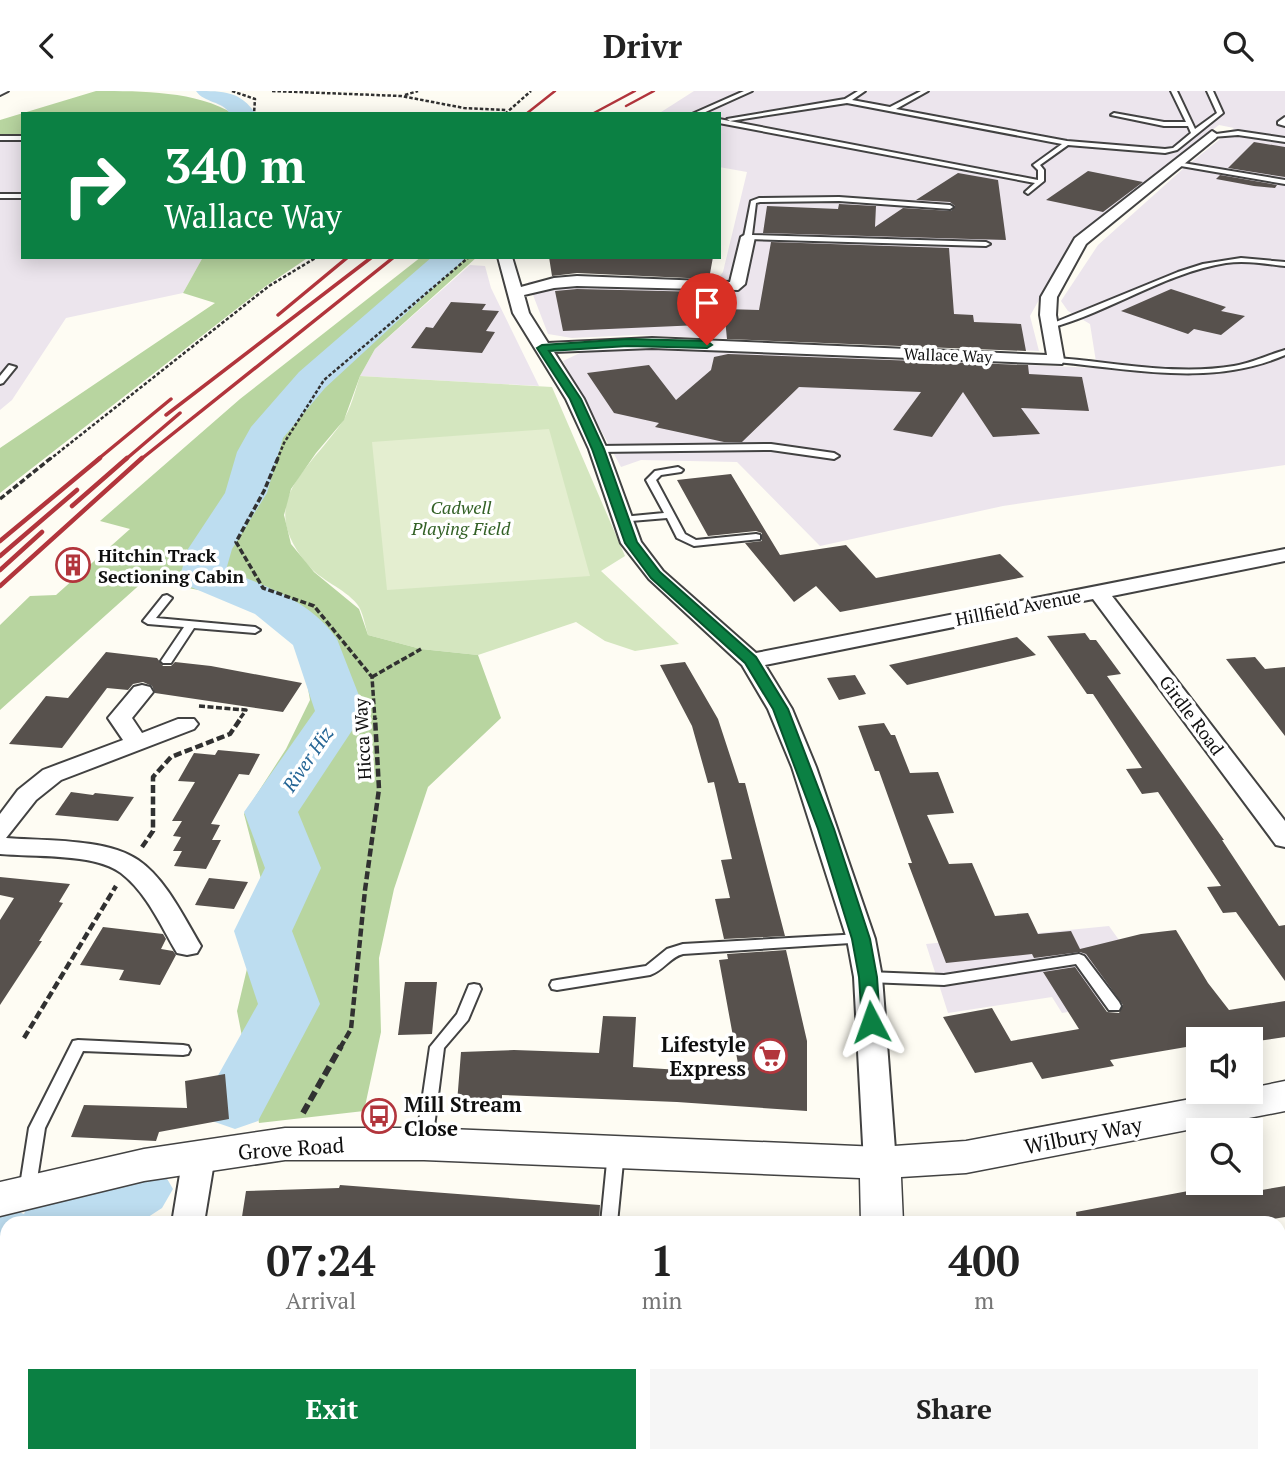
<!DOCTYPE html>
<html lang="en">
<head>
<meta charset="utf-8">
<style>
  :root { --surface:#fff; --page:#f6f6f6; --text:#222; --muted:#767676; --accent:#0b8043 }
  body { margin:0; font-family:"PT Serif",serif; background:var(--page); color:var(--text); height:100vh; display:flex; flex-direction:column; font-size:26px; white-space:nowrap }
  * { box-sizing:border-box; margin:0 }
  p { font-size:23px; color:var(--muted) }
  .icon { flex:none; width:38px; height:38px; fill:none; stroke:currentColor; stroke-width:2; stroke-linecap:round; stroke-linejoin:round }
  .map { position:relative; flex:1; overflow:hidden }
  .panel { position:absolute; left:0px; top:1125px; width:1286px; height:247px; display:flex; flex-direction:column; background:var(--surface); border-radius:21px 21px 0 0; box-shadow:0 4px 18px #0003 }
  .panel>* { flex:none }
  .hud { position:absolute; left:21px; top:21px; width:700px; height:147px; border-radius:0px; box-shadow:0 4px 18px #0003; background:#0b8043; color:#fff; overflow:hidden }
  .buttons { position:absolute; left:1186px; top:936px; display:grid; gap:14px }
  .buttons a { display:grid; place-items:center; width:77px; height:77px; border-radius:0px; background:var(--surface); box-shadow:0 4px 18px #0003; font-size:35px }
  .pin { position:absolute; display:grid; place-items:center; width:60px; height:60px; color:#fff; margin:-72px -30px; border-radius:50% 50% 50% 0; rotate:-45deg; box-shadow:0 0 7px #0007 }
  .pin .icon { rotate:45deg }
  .me { position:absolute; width:77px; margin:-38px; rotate:356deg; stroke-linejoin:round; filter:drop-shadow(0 0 5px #0008) }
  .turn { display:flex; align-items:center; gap:24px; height:147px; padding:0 28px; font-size:32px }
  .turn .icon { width:91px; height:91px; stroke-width:2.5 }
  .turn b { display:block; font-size:49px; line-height:60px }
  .eta { display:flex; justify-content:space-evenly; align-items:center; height:119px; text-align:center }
  .eta b { font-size:42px; font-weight:600; line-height:49px }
  .cta { display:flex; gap:14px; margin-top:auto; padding:14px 28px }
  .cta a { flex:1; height:80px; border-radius:0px; background:var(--accent); color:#fff; font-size:28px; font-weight:600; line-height:80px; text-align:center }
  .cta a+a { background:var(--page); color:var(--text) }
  header { display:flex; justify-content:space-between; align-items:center; height:91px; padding:0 28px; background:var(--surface); font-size:32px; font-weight:600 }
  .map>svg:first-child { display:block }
</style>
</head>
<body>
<header><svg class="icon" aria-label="back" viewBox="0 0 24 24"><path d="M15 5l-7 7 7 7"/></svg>Drivr<svg class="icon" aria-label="search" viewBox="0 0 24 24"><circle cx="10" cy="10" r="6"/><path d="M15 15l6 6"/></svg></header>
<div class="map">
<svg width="1285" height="1371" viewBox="0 0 1285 1371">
  <rect width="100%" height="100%" fill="#fefcf3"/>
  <path fill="#ece5ed" d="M694,0h591v374l-282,41 -183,40 -83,-84 -96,-2 -20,7 -58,-106 19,-9 60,-3 455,19 -7,-44 -22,-13 -7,-10 37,-56 86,-77 50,-40 -15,-3 -145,112 -44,79 9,35 -403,-16 -64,3 -24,-4 -20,-52 38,-6 139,4 15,-4 3,-4 24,-100 -28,-5v-53h-61z
    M0,46l23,1v119h180l-20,36 -117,25 -54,82 -12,10z
    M470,174l15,1 6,22 48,98 -179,-10 15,-27z
    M1109,835l50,70 -97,17 -10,-16 -104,16 -22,-69z"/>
  <path fill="#d4e6bf" d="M360,285l192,11 73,169 -24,15 78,73 -44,7 -30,-10 -29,-19 -98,33 -57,-6 -53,-14c-3,-9 -5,-24 -11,-31 -13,-16 -36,-23 -50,-40 -52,-63 1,-92 35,-142 9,-13 13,-31 18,-46z"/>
  <path fill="#b8d5a0" d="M96,0c47,0 100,0 138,23h-211v23h-23v-17z
    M203,166h106l-43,29 -266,207v-45l215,-145 -32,-10z
    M421,166h56l-102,92 -15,27 -16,44 -28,33 -25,36 -7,26 7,29 23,28 45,37 9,26 53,14 57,6 23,63 -73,69 -34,102 -15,69 2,74 -17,79 -105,12 -22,-112 13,-55 11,-77 -17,-65 42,-65 24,-49 -8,-45 -21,-31 -23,-23 -113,-21 -145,130v-85l30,-29 26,-1 74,-66 -30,-8 140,-122z"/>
  <path fill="#e4eed0" d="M549,338l41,147 -203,14 -15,-148z"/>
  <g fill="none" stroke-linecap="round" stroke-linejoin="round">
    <path fill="#4b92c0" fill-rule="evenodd" d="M105,1113l4,2 2,3 -3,14h-12l5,-17z
      M101,1365h14l2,6h-14z"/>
    <path fill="#bdddf0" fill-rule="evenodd" d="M196,0c28,0 44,0 60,23h-26c-7,-13 -26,-11 -34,-23z
      M432,166h35l-142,131 -42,50 -16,55 -35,56 -6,21c40,16 85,31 111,69l28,72 -67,101 23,56 -29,63 28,73 -62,117 -23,8 -23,-8 -10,-17 56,-100 -24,-73 31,-63 -21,-56 71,-101 -22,-66 -38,-31 -69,-29 -6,-9 8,-27 37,-56 12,-41 14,-25 48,-55z
      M138,1071l24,8 11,19 -11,19 -23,15h-132v43l-7,2v-58l7,-2 17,6 5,-11 56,-17 29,-16z"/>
  </g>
  <path fill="#57514d" d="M1254,51l31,5v30l-57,-9z
    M1088,80l55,11 -40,30 -57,-12z
    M958,82l40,7 8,60 -243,-7 4,-27 71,3 1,-5 37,2 -1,21 28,-19 48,3 4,-5 -5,-4 -34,-2z
    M1220,84l57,10 -2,3 -21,-2 -38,-7z
    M771,151l178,6 5,66 19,1 1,7 47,2 5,27 -299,-12 -3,-30 35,1z
    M549,166h164l-4,22 -132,-6 -25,3z
    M577,198l129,3 -6,33 -137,6 -8,-40z
    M1171,198l55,18 -5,4 24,5 -24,19 -27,-6 -6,5 -67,-23z
    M451,211l35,2 -4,6 17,1 -13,20 9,1 -13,21 -71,-5 15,-21 7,1z
    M728,263l300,11 1,9 53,3 7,34 -68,-3 19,26 -47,3 -30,-45 -31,45 -39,-7 28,-38 -122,-5 -57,55h-18l-69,-15 4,-4 -45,-10 -27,-40 62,-8 27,35 35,-30 3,-13z
    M731,383l49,81 66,-10 30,33 124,-24 24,23 -184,35 -24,-26 -22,16 -49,-59 17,-2v-8l-6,-2 -48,5 -31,-56z
    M1085,542l5,7h6l25,34 -14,2 117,164h-2l57,86 6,-1v56l-49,-69 -13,1 -16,-26 14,-1 -63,-94 -16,2 -16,-25 16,-1 -49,-74h-6l-40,-58z
    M1017,546l19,18 -129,30 -18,-20z
    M106,561l51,6 6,8h8l4,-4 36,4 91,17 -19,29 -128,-19 -3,-7 -9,-4 -10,2 -5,6 -21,-2 -45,60 -53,-4 37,-48 22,2z
    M1255,566l10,12 20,-2v69l-59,-77z
    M685,571l33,57 21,64h6l40,153 -61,3 -9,-40 15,-1 -9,-38 11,-1 -18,-77 -6,1 -16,-57 -32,-61z
    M855,584l11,19 -27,6 -12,-22z
    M884,632l7,12h4l15,38 28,-1 16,41 -27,2 22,49 23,-1 23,53 33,-3 10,21 33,-3 9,18 61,-15 35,-4 32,53 21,27 56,-9v36l-34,5v-3h-63l4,7 -82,14 4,6 -72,13 -10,-17 -57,11 -32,-56 49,-9 19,33 68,-12 -36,-57 32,-5 32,45 12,1 4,-8 -37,-51 -6,-2 -46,6 -2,-4 -86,9 -38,-100h4l-33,-92h-4l-17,-45z
    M218,659l42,4 -11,21 -10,-1 -28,50 9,1 -8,15h9l-15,29 -32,-3 8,-15h-9l8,-14 -8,-1 9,-15h-10l23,-39 -17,-1 16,-28 21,2z
    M71,701l22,3 2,-2 39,4 -16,24 -63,-6z
    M0,786l70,7 -11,18 4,1 -24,38h3l-42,64v-85l14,-22 -14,-3z
    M209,787l39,4 -14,27 -39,-4z
    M103,836l60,7 3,5 -5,10 12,2 3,4 -16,30 -41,-5 5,-10 -44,-5z
    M786,859l21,91v70l-130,-9 -175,-7v7l-45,1 4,-51 53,-2 85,3 4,-37 33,1 -3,50 47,3v-5l59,4 -20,-109 9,-1 -1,-5z
    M405,891h32l-5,52 -34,1z
    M225,983l4,45 -70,13 -3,9 -85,-4 13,-32 103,3 -2,-27z
    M1231,1092l8,11 46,-8v31l-37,6h-171l-1,-11z
    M340,1094l260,20 -1,18h-358l5,-32 93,-3z"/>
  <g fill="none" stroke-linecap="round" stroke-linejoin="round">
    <g stroke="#424242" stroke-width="4">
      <path id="service" d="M744,0h8l-51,23h-9z
        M858,0h7l-13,9 38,7 31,-16h7l-32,18 171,32 98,8 8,-1 18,-15 -3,-7h-24l-53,-11 3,-2 50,9h22l-15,-31h6l18,38 22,-16 -10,-22h6l10,22 -46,37 -12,3 -97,-8 -28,20 4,5v11l-16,13 -3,-2 10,-9 -316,-60v-4l319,61v-10l-5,-5 29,-21 -215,-41 -117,18 -3,-2 118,-20z
        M1285,26v9l-7,-2v-2z
        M1238,40l47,7v4l-47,-7 -26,2 -3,-2z
        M0,45h23v4h-23z
        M1177,71l108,18v4l-110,-19 -1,-1z
        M0,103h23v4h-23z
        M839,106l111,8 3,2 -3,2 -111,-8 -79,1 -4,1 -4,32 234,7 4,2 -4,2 -238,-7 -4,-2 7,-36 8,-3z
        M1241,167l44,4v4c-19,-2 -39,-6 -59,-3 -62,10 -116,49 -176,65l-4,-2 132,-54 25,-8z
        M1285,259v5c-73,32 -152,14 -229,7l-4,-2 4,-2c58,4 120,18 178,8 18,-3 34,-11 51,-16z
        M9,274l7,2 -13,16 -3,1v-8z
        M771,353l63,9 5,3 -5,3 -63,-9 -173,2 -5,-3 5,-3z
        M678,376l5,3 -2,2 -20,3 -5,5 29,54 11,6 60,-6 4,1v4l-66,7 -17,-8 -10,-20 -48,4 -2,-2 5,-3 42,-4 -18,-33 9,-9z
        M167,504l5,3 -16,20 99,9 5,3 -5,3 -61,-5 -23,35h-8l-2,-2 23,-34 -36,-3 -5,-3 20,-25z
        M861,843l5,2 2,3 -2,3 -183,12c-13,3 -20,17 -33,21l-93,15 -5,-1 -2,-4 2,-4 5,-1 89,-14 21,-17 16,-5z
        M1079,863l5,2 35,46 2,4 -2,4h-10l-33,-46 -132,21 -76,-3 -5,-2 -2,-3 2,-3 5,-2 76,3z
        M474,893l5,1 2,4 -13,31 -24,28 -12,95 -2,4 -6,2 -6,-2 -2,-4 14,-96 27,-33 12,-29z
        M78,949l105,5 5,1 2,4 -2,4 -5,1 -100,-4 -38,77 -10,64 -2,5 -6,1 -6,-1 -2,-5 10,-64 42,-83 2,-4z
        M616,1055l6,2 2,4 -7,71h-16l7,-71 2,-4z
        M577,1365h18v6h-18z"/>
    </g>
    <g stroke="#424242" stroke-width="4">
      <path id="minor" d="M0,0h8l-8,4z
        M1212,40l6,4 -2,3 -130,106 -29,53 -1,18 8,45 -2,4 -410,-16 -98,4 30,47 23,50 34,93 22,29 93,82 529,-104v12l-173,35 173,225v26l-9,-2 -183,-246 -328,66 27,44 24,58 59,172 7,38 14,186 -5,9 -11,3 -11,-3 -5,-9 -10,-186 -7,-38 -55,-172 -24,-58 -26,-44 -93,-86 -28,-36 -32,-94 -23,-50 -53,-86 -15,-56h14l9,30 33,-9 23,-2 153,6 11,-45 7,-4 7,4 -10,47 -7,6 -161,-4 -23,2 -30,7 5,18 19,30 104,-5 395,17 -7,-40 1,-18 34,-59z
        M142,594l8,2 3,5 -21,26 10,15 36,-14h16l4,5 -4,5 -133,51 -25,20 -30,38c38,3 100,0 132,22 28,19 46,58 63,86l-4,7 -10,2 -10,-2c-16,-27 -30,-60 -56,-80 -26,-20 -88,-16 -121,-19v-40l18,-24 25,-20 80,-30 -15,-22 26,-31z
        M199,1053l11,3 5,9 -11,67h-32l11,-67 5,-9z"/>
    </g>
    <g stroke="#424242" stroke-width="3">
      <path id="tertiary" d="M1285,990v30l-319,62 -65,4 2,46h-42l-1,-45 -436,-18h-139l-141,21 -144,35v-34l144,-33 141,-21h139l456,19 86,-6 262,-49h23v-4z
        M901,1365h48l1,6h-48z"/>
    </g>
    <path stroke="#313131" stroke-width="2.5" stroke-dasharray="3.5 2" stroke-linecap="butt" d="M232,0l23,8 -1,15
      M272,0l129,5 63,12 43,2
      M405,4l13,-4
      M505,23l26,-23
      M49,369l220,-174 48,-29
      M277,369l7,-17 40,-63 145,-123"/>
    <path stroke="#313131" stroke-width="3.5" stroke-dasharray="6 2.5" stroke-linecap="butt" d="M278,367l-14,33 -28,51 27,46 51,18 58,71 3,43
      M0,408l51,-41
      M372,586l49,-28
      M199,615l47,4 -7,10"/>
    <path stroke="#313131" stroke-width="4.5" stroke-dasharray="8 3.5" stroke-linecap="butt" d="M142,756l11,-16v-54l18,-20 59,-23 11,-16
      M24,947l92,-152
      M340,957l11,-19 14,-139 14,-101 -4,-71"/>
    <path stroke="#313131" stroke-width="6" stroke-dasharray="10 4.5" stroke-linecap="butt" d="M303,1022l38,-67"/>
    <use href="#service" fill="#fff" fill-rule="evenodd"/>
    <use href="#minor" fill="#fff" fill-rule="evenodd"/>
    <use href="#tertiary" fill="#fff" fill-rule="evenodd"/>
    <path stroke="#b2353c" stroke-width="2.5" d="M626,15l28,-15
      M526,23l29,-23
      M592,23l43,-23"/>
    <path stroke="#b2353c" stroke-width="3.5" d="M278,224l70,-58
      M166,324l206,-158
      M97,369l74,-61
      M125,369l55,-47
      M140,369l254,-203"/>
    <path stroke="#b2353c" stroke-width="4.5" d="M72,415l55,-48
      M0,450l100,-83
      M0,465l77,-66
      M0,479l42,-38
      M0,495l142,-128"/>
  </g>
  <path fill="#0b8043" stroke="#07532c" stroke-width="2" d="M628,248l79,2 5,4 -5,3 -79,-2 -79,5 32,48 23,50 33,93 23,30 96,85 32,52 46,120 36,110 7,38 3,45 -2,5h-14l-2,-5 -3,-45 -7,-38 -34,-110 -45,-120 -28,-46 -94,-85 -26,-35 -33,-94 -22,-50 -33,-51 5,-3z"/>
  <defs>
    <g id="building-ring" transform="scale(1.75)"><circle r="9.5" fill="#fff" stroke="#b2353c" stroke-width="1.5"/><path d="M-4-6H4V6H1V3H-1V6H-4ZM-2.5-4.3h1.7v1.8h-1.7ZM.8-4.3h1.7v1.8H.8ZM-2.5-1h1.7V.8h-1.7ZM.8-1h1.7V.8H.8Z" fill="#b2353c"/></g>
    <g id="supermarket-ring" transform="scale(1.75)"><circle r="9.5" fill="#fff" stroke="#b2353c" stroke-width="1.5"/><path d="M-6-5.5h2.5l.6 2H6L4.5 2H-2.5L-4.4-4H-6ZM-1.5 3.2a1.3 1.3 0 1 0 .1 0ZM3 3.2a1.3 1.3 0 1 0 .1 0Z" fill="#b2353c"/></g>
    <g id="bus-ring" transform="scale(1.75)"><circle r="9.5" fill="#fff" stroke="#b2353c" stroke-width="1.5"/><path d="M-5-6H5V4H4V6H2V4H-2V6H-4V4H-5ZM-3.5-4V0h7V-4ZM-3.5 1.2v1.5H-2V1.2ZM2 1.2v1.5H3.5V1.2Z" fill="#b2353c"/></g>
  </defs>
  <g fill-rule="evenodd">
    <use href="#building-ring" x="73" y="474"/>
    <use href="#supermarket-ring" x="770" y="965"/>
    <use href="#bus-ring" x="379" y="1025"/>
  </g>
  <g text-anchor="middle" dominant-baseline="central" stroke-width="7" stroke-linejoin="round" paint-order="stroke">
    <g font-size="16" fill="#0f0f0f" stroke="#fff">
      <text transform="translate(948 264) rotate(2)">Wallace Way</text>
    </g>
    <g font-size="18" font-style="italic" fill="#336126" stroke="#fff">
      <text x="461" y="416">Cadwell<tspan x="461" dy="21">Playing Field</tspan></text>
    </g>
    <g font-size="18" font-weight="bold" fill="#0f0f0f" stroke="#fff" text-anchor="start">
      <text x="98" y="464">Hitchin Track<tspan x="98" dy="21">Sectioning Cabin</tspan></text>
    </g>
    <g font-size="18" fill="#0f0f0f" stroke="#fff">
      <text transform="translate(1018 516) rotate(-11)">Hillfield Avenue</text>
      <text transform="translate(1192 624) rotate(53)">Girdle Road</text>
      <text transform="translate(362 648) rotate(-93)">Hicca Way</text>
    </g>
    <g font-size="19" font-style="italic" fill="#256595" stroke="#fff">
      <text transform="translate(307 668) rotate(-56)">River Hiz</text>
    </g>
    <g font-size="21" font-weight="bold" fill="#0f0f0f" stroke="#fff" text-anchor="end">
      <text x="746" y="953">Lifestyle<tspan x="746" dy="24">Express</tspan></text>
      <text x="404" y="1013" text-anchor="start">Mill Stream<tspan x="404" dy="24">Close</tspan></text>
    </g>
    <g font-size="21" fill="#0f0f0f" stroke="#fff">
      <text transform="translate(1083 1044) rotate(-11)">Wilbury Way</text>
      <text transform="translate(291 1057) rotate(-4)">Grove Road</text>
    </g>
  </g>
</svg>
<div class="buttons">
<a><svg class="icon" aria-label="sound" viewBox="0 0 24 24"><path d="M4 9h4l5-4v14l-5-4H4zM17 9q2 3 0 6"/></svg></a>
<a><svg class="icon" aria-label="search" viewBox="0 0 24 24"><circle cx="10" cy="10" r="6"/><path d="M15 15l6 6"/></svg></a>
</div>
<div class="pin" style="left:707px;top:254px;background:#d93025"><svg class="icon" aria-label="arrive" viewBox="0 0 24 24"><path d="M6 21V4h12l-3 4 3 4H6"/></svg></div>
<svg class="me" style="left:871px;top:931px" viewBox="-20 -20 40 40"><path d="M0-17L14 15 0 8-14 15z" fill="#0b8043" stroke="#fff" stroke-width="4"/></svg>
<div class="hud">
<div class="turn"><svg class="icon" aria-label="right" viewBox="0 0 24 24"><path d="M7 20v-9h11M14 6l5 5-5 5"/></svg><div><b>340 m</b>Wallace Way</div></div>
</div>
<section class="panel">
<div class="eta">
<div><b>07:24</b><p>Arrival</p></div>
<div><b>1</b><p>min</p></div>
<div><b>400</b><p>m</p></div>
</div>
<div class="cta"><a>Exit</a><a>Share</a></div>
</section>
</div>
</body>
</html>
